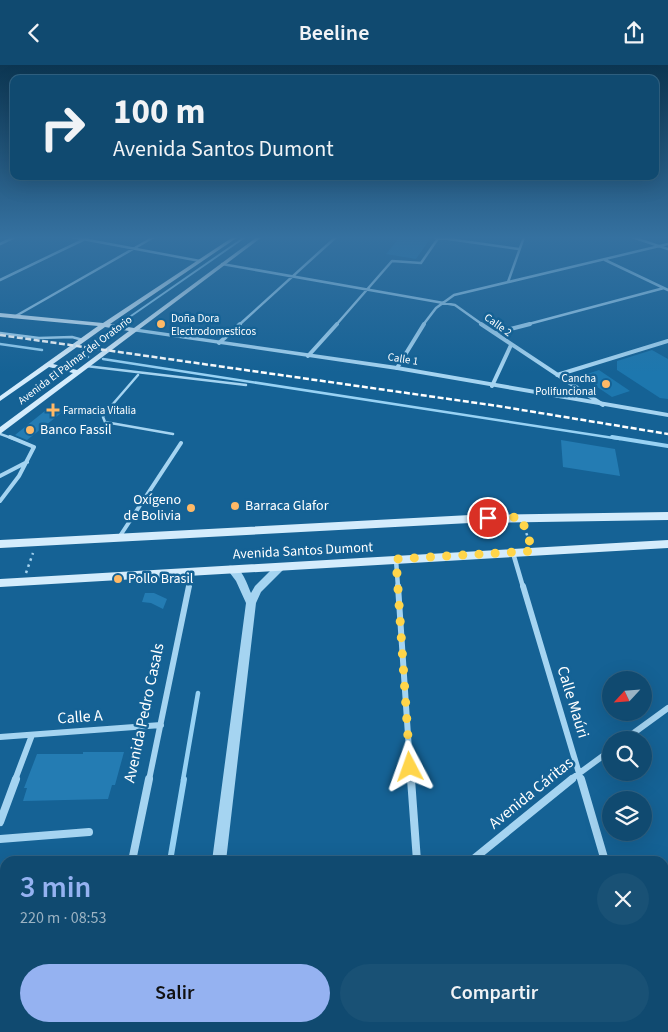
<!DOCTYPE html>
<html lang="es">
<head>
<meta charset="utf-8">
<style>
  :root { --surface:#104a70; --page:#195175; --text:#f1f3f6; --muted:#9cb3c3; --line:#306283; --accent:#95b2f1 }
  body { margin:0; font-family:"Source Sans 3",sans-serif; background:var(--page); color:var(--text); height:100vh; display:flex; flex-direction:column; font-size:19px; white-space:nowrap }
  * { box-sizing:border-box; margin:0 }
  p { font-size:16px; color:var(--muted) }
  .icon { flex:none; width:28px; height:28px; fill:none; stroke:currentColor; stroke-width:2; stroke-linecap:round; stroke-linejoin:round }
  .map { position:relative; flex:1; overflow:hidden }
  .side { position:absolute; left:0px; top:791px; width:669px; height:176px; display:flex; flex-direction:column; background:var(--surface); border-radius:15px 15px 0 0; box-shadow:0 5px 20px #0002,0 0 0 1px var(--line) }
  .side>* { flex:none }
  .guide { position:absolute; left:10px; top:10px; width:649px; height:105px; border-radius:10px; box-shadow:0 5px 20px #0002,0 0 0 1px var(--line); background:#104a70; color:var(--text); overflow:hidden }
  .needle { width:32px; rotate:244deg }
  .fabs { position:absolute; left:602px; top:606px; display:grid; gap:10px }
  .fabs a { display:grid; place-items:center; width:50px; height:50px; border-radius:50%; background:var(--surface); box-shadow:0 5px 20px #0002,0 0 0 1px var(--line); font-size:25px }
  .pin { position:absolute; display:grid; place-items:center; width:42px; height:42px; color:#fff; margin:-21px; border:2px solid #fff; border-radius:50%; box-shadow:0 1px 5px #0007 }
  .me { position:absolute; width:55px; margin:-28px; rotate:356deg; stroke-linejoin:round; filter:drop-shadow(0 0 4px #0008) }
  .turn { display:flex; align-items:center; gap:18px; height:105px; padding:0 20px; font-size:22px }
  .turn .icon { width:65px; height:65px; stroke-width:2.5 }
  .turn b { display:block; font-size:35px; line-height:42px }
  .round { display:grid; place-items:center; flex:none; width:52px; height:52px; border-radius:26px; background:var(--page) }
  .overview { display:flex; align-items:center; justify-content:space-between; height:85px; padding:0 20px }
  h1 { font-size:30px; font-weight:600; line-height:38px; color:var(--accent) }
  .button { display:flex; gap:10px; margin-top:auto; padding:10px 20px }
  .button a { flex:1; height:58px; border-radius:30px; background:var(--accent); color:#111; font-size:20px; font-weight:600; line-height:58px; text-align:center }
  .button a+a { background:var(--page); color:var(--text) }
  header { display:flex; justify-content:space-between; align-items:center; height:65px; padding:0 20px; background:var(--surface); font-size:22px; font-weight:600 }
  .map>svg:first-child { display:block }
</style>
</head>
<body>
<header><svg class="icon" aria-label="back" viewBox="0 0 24 24"><path d="M15 5l-7 7 7 7"/></svg>Beeline<svg class="icon" aria-label="share" viewBox="0 0 24 24"><path d="M12 15V3M7 8l5-5 5 5M5 13v7h14v-7"/></svg></header>
<div class="map">
<svg width="668" height="967" viewBox="0 0 668 967">
  <rect width="100%" height="100%" fill="#156295"/>
  <path fill="#1d77ae" d="M400,172l30,2 -14,20 -30,-5z
    M652,285l16,9v40l-8,-1 -43,-28v-9z
    M599,305l31,21 -18,6 -31,-21z"/>
  <g fill="none" stroke-linecap="round" stroke-linejoin="round">
    <path stroke="#98d2f4" stroke-width="2" d="M118,260l127,-88"/>
    <path stroke="#98d2f4" stroke-width="2.5" d="M0,279l42,6
      M88,281l32,-22
      M83,285l-2,3 7,4
      M103,294l517,80"/>
    <path stroke="#98d2f4" stroke-width="4" d="M612,372l56,9"/>
    <path stroke="#98d2f4" stroke-width="4.5" d="M183,715l15,-87"/>
    <path stroke="#98d2f4" stroke-width="6" d="M170,796l14,-82
      M140,967l1,-5"/>
  </g>
  <path fill="#247cb3" d="M51,341l14,4 -38,30 -12,-5z
    M561,375l54,9 5,27 -57,-9z
    M145,528h9l13,6 -4,10 -12,-6 -9,-1z
    M83,687h41l-9,33h-3l-4,14 -85,2 4,-13h-3l13,-34h46z"/>
  <g fill="none" stroke-linecap="round" stroke-linejoin="round">
    <path stroke="#a5d4f1" stroke-width="2.5" stroke-dasharray="2.5 4" stroke-linecap="butt" d="M524,462l6,16
      M26,508l7,-20"/>
    <path stroke="#a5d4f1" stroke-width="2.5" d="M0,268l39,5 33,-1 11,3
      M86,301l160,19
      M138,310l-32,37 -3,5 2,5 68,12
      M0,369l14,5"/>
    <path stroke="#a5d4f1" stroke-width="4" d="M0,411l27,-14
      M0,436l19,-25 15,-29 -24,-10
      M120,471l61,-93"/>
    <path stroke="#a5d4f1" stroke-width="2.5" d="M72,172l128,24
      M434,172l85,12
      M632,172l36,12
      M0,179l15,-7
      M605,195l63,30
      M222,199l233,41 28,20
      M0,215l83,-40
      M508,217l16,-45
      M14,252l140,-80
      M239,260l97,-88
      M336,260l56,-64 29,2 18,-26
      M423,260l13,-17 18,-13 214,-51
      M525,260l139,-37"/>
    <path stroke="#a5d4f1" stroke-width="4" d="M481,259l122,81
      M495,268l35,-9
      M219,278l21,-19
      M308,291l29,-32
      M397,303l27,-44
      M557,310l111,-34
      M492,321l19,-41"/>
    <path stroke="#a5d4f1" stroke-width="4.5" d="M513,488l10,34
      M396,495l2,27
      M189,522l3,-15"/>
    <path stroke="#a5d4f1" stroke-width="6" d="M398,521l13,194
      M523,521l58,194
      M0,672l161,-12
      M624,675l44,-32
      M15,715l17,-45
      M149,715l40,-194
      M570,715l41,-30"/>
    <path stroke="#a5d4f1" stroke-width="8" d="M411,714l6,82
      M581,714l24,82
      M0,757l16,-43
      M0,774l89,-7
      M132,796l17,-82
      M471,796l101,-82
      M433,962v5
      M654,962l1,5
      M0,963l9,-1
      M96,967l1,-5
      M252,967l6,-5"/>
    <path fill="#a5d4f1" fill-rule="evenodd" d="M133,263l264,38 271,47v4l-271,-47 -266,-39 -1,-1z
      M280,498l3,1 2,3 -2,3 -22,22 -5,11 -30,258h-14l34,-258 -10,-22 -9,-12 2,-3c12,-2 18,18 22,27l4,-7 22,-22z
      M190,962h16v5h-16z"/>
    <path fill="#d4ecfc" fill-rule="evenodd" d="M233,172h5l-128,87 24,4 123,-91h5l-262,197v-7l73,-54 -24,-6 -49,34v-5l98,-70 -98,-9v-4l103,10zM105,262l24,4 -52,39 -24,-6z
      M668,447v8l-198,3 -470,25v-8l470,-25z
      M668,475v8l-668,39v-8z"/>
    <path stroke="#fff" stroke-width="2.5" stroke-dasharray="6 2.5" stroke-linecap="butt" d="M0,270l498,71 170,28"/>
  </g>
  <linearGradient id="sky" x2="0" y2="1"><stop stop-color="#0c3652"/><stop offset="0.56" stop-color="#3571a0"/><stop offset="1" stop-color="#3571a0" stop-opacity="0"/></linearGradient>
  <rect width="668" height="308" fill="url(#sky)"/>
  <g fill="none" stroke-linecap="round" stroke-linejoin="round">
    <path stroke="#ffd54a" stroke-width="9" stroke-dasharray="0 16.2" d="M410,702l-14,-208 137,-8 -12,-34 -33,1"/>
  </g>
  <g fill="#ffb966" stroke="#156295" stroke-width="2">
    <circle cx="161" cy="259" r="5"/>
    <circle cx="606" cy="319" r="5"/>
    <path d="M50.5 337.5h5v5h5v5h-5v5h-5v-5h-5v-5h5z"/>
    <circle cx="30" cy="365" r="5"/>
    <circle cx="235" cy="441" r="5"/>
    <circle cx="191" cy="443" r="5"/>
    <circle cx="118" cy="514" r="5"/>
  </g>
  <g text-anchor="middle" dominant-baseline="central" stroke-width="5" stroke-linejoin="round" paint-order="stroke">
    <g font-size="11" fill="#fff" stroke="#156295" text-anchor="start">
      <text x="171" y="253">Doña Dora<tspan x="171" dy="13">Electrodomesticos</tspan></text>
      <text x="596" y="313" text-anchor="end">Cancha<tspan x="596" dy="13">Polifuncional</tspan></text>
      <text x="63" y="345">Farmacia Vitalia</text>
    </g>
    <g font-size="11" fill="#fff" stroke="#156295">
      <text transform="translate(498 260) rotate(36)">Calle 2</text>
      <text transform="translate(403 294) rotate(9)">Calle 1</text>
      <text transform="translate(75 295) rotate(-37)">Avenida El Palmar del Oratorio</text>
    </g>
    <g font-size="14" fill="#fff" stroke="#156295" text-anchor="start">
      <text x="40" y="365">Banco Fassil</text>
      <text x="181" y="435" text-anchor="end">Oxígeno<tspan x="181" dy="16">de Bolivia</tspan></text>
      <text x="245" y="441">Barraca Glafor</text>
      <text x="128" y="514">Pollo Brasil</text>
    </g>
    <g font-size="14" fill="#fff" stroke="#156295">
      <text transform="translate(303 486) rotate(-3)">Avenida Santos Dumont</text>
    </g>
    <g font-size="16" fill="#fff" stroke="#156295">
      <text transform="translate(573 637) rotate(73)">Calle Maúri</text>
      <text transform="translate(144 648) rotate(-78)">Avenida Pedro Casals</text>
      <text transform="translate(80 652) rotate(-4)">Calle A</text>
      <text transform="translate(531 728) rotate(-39)">Avenida Cáritas</text>
    </g>
  </g>
</svg>
<div class="fabs">
<a><svg class="needle" viewBox="-14 -14 28 28"><path d="M0-13l5 13h-10z" fill="#e53935"/><path d="M0 13l5-13h-10z" fill="#9cb3c3"/></svg></a>
<a><svg class="icon" aria-label="search" viewBox="0 0 24 24"><circle cx="10" cy="10" r="6"/><path d="M15 15l6 6"/></svg></a>
<a><svg class="icon" aria-label="layers" viewBox="0 0 24 24"><path d="M12 4l9 5-9 5-9-5zM3 14l9 5 9-5"/></svg></a>
</div>
<div class="pin" style="left:488px;top:453px;background:#d93025"><svg class="icon" aria-label="arrive" viewBox="0 0 24 24"><path d="M6 21V4h12l-3 4 3 4H6"/></svg></div>
<svg class="me" style="left:410px;top:702px" viewBox="-20 -20 40 40"><path d="M0-17L14 15 0 8-14 15z" fill="#ffd54a" stroke="#fff" stroke-width="4"/></svg>
<div class="guide">
<div class="turn"><svg class="icon" aria-label="right" viewBox="0 0 24 24"><path d="M7 20v-9h11M14 6l5 5-5 5"/></svg><div><b>100 m</b>Avenida Santos Dumont</div></div>
</div>
<section class="side">
<div class="overview"><div><h1>3 min</h1><p>220 m · 08:53</p></div><a class="round"><svg class="icon" aria-label="close" viewBox="0 0 24 24"><path d="M6 6l12 12M18 6L6 18"/></svg></a></div>
<div class="button"><a>Salir</a><a>Compartir</a></div>
</section>
</div>
</body>
</html>
